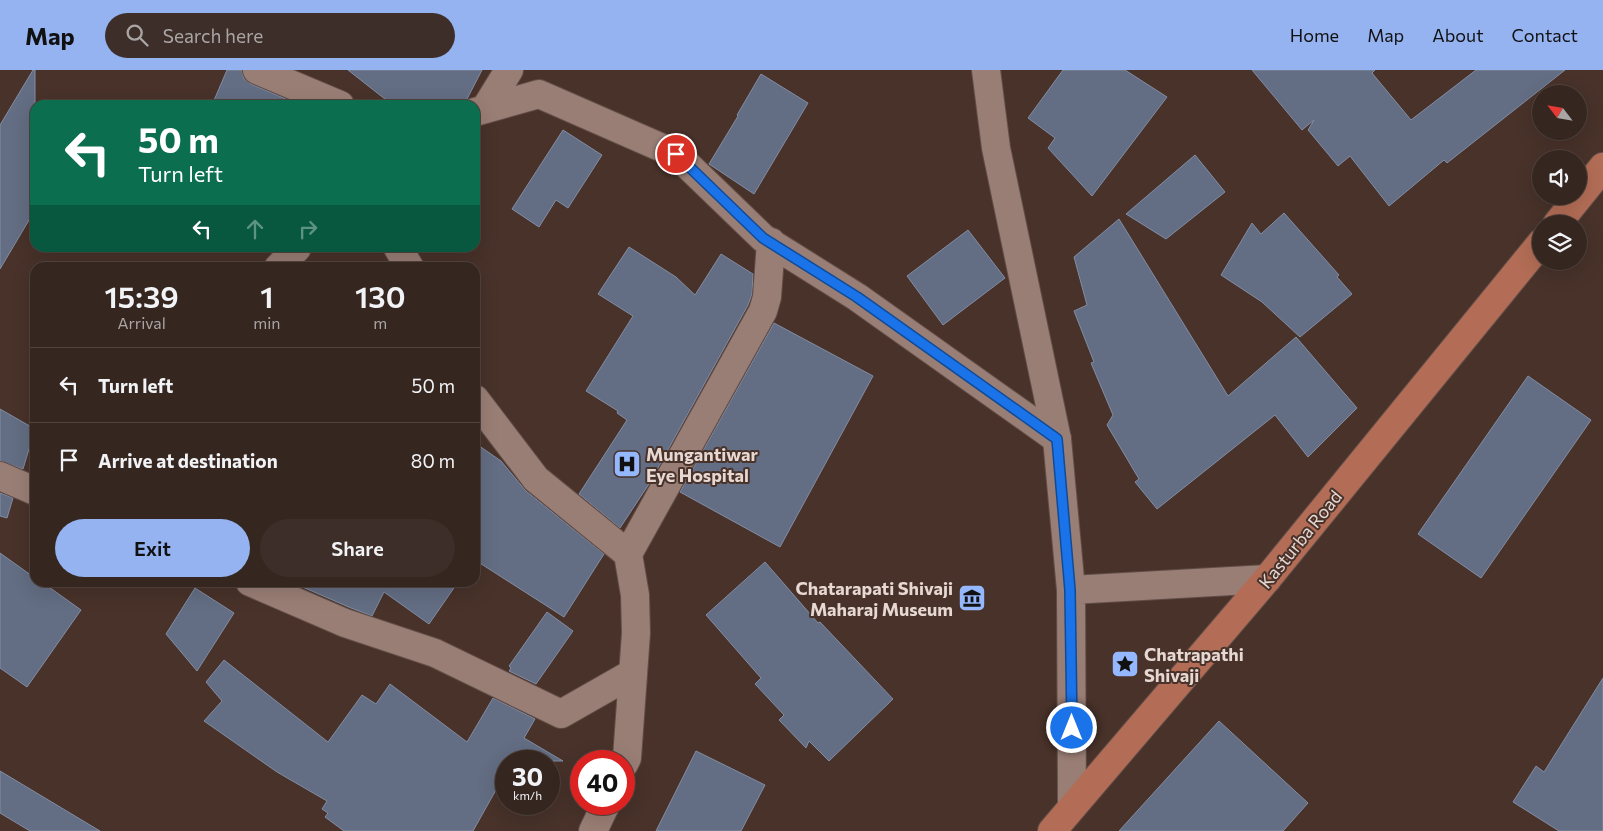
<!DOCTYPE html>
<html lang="en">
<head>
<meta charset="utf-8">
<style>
  :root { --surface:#362620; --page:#3d2e29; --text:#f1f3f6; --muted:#aaa5a5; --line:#50433e; --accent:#95b2f1 }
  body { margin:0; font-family:Commissioner,sans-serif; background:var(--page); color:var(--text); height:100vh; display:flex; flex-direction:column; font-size:19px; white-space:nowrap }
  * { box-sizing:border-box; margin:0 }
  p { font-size:16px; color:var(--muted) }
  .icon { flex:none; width:28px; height:28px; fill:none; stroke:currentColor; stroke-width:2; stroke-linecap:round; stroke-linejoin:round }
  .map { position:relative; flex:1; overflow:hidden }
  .drawer { position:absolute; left:30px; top:192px; width:450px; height:325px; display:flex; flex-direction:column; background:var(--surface); border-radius:15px; box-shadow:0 5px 20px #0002,0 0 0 1px var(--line) }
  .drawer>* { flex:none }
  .banner { position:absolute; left:30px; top:30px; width:450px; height:152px; border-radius:15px; box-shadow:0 5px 20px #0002,0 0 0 1px var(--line); background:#0b6e4f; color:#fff; overflow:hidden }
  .needle { width:32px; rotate:301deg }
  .tools { position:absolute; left:1532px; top:15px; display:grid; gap:10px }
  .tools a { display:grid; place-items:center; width:55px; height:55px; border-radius:50%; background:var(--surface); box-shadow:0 5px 20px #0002,0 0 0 1px var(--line); font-size:25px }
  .speed { position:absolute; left:495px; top:680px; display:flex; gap:10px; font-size:25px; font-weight:700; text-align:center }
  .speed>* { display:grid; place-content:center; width:65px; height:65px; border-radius:50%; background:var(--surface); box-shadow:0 5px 20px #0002,0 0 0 1px var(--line); line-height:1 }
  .speed small { font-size:12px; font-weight:400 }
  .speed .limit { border:8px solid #d22; background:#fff; color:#111 }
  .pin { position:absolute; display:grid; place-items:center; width:42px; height:42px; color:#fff; margin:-21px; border:2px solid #fff; border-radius:50%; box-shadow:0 1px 5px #0007 }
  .me { position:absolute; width:55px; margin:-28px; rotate:0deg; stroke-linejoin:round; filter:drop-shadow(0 0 4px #0008) }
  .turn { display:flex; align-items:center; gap:18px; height:105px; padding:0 25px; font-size:22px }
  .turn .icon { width:65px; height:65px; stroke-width:2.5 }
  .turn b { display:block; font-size:35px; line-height:42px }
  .lanes { display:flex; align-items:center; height:48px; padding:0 25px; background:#0003; justify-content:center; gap:25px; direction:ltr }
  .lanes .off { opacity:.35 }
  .eta { display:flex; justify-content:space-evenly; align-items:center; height:85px; text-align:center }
  .eta b { font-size:30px; font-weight:600; line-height:35px }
  .primary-button { display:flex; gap:10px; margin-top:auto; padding:10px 25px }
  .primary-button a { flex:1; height:58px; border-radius:30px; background:var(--accent); color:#111; font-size:20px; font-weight:600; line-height:58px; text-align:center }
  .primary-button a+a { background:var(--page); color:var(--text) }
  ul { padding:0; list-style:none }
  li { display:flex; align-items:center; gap:15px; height:75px; padding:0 25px; border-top:1px solid var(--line) }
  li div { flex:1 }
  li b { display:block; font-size:19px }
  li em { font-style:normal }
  header { display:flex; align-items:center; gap:30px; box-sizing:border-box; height:70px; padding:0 25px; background:var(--accent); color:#111 }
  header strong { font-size:24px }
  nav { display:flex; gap:28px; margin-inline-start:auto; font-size:18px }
  .search { width:350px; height:45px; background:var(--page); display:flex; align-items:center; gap:12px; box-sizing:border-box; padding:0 18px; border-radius:28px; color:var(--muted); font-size:19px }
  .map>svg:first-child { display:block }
</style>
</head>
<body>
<header>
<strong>Map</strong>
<div class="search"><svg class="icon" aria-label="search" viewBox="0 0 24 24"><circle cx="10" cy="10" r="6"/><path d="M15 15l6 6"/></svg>Search here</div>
<nav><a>Home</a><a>Map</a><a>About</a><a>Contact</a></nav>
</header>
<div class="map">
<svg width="1603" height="761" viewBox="0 0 1603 761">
  <rect width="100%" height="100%" fill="#48322a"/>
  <path fill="#636d83" stroke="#828da4" d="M33,0h2v140l-35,59v-144z
    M227,0h15l2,9 7,5 42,18 -1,3h-80z
    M348,0h134l-15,29 -5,6h-60l-12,-2z
    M1063,0h62l42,27 -75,99 -44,-48 7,-10 -27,-20z
    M1252,0h123l-3,3 39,47 65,-50h89l-118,93 -3,-3 -55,46 -39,-50 -12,10 -30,-36 6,-10 -12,10z
    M761,4l47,29 -54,91 -45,-30 29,-48 -1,-1z
    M563,60l39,25 -34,53 -12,-8 -17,27 -27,-18z
    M1195,85l30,37 -59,47 -40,-25z
    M1284,143l55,62 -2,2 15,17 -52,43 -38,-35 -41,-27 31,-52 9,11z
    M1119,149l109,177 68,-59 61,71 -49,49 -33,-42 -118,94 -22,-27 4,-3 -32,-54 6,-10 -22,-52 3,-1 -20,-51 13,-6 -13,-48z
    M968,160l37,48 -62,47 -36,-49z
    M629,177l47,30 19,18 26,-41 32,20 -1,20 -4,11 -99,179 -29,44 -41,-34 48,-74 -10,-7 1,-2 -32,-20 47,-75 -35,-22z
    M774,253l99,53 -93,171 -100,-55z
    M1528,306l63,44 -110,158 -63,-44z
    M0,339l35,20 -12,40 -23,-8z
    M475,373l26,18 25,30 78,63 -40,63 -89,-57z
    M0,423l13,5 -6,20 -7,-2z
    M0,483l35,25v4h7l39,28 -54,77 -27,-19z
    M765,492l53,61 2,-1 73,77 -64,62 -20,-20 -3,7 -27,-28 5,-5 -29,-31 6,-6 -55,-63z
    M291,512h167l-29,42 -45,-32 -12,24 -21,-8z
    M195,518l39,25 -37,58 -31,-37z
    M547,542l26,19 -37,53 -27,-13 2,-3 -2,-2z
    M224,590l104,82 34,-47 14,9 14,-20 77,58 26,-44 42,21 -11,19 39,23h-57v11l-33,59h-129l-19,-14 3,-4 -6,-4 5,-8 -50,-29 -73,-51 18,-20 -16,-19z
    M1603,608v153h-44l-46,-29 23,-36 8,6z
    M1219,651l89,82 -25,28h-164z
    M696,681l69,34 -24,46h-85z
    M0,701l100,60h-70l-30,-18z"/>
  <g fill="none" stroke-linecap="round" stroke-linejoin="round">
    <g stroke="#624e48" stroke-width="30">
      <path id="minor" d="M257,0l83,35
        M485,39l24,-39
        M475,42l64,-18 137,60 87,84 94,59 200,142
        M398,178l12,20
        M278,198l19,-20
        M475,329l61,80 92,75
        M0,406l35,15
        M250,512l95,41 90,30 126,61 72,-41
        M624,694l3,-6 9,-125 -1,-38 -7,-41 135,-243 4,-14 4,-55
        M593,761l13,-27"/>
    </g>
    <g stroke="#624e48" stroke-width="30">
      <path id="tertiary" d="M986,0l10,78 61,291 14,151 1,217
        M1071,520l196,-11"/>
    </g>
    <g stroke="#624e48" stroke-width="30">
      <path id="primary" d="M1557,154l46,-57
        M1052,761l215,-252 274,-336"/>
    </g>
    <use href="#minor" stroke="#997e75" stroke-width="28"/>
    <use href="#tertiary" stroke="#997e75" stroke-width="28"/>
    <use href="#primary" stroke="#b36d56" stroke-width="28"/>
  </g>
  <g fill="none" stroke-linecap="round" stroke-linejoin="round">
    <g stroke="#114b97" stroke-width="12">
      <path id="route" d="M676,84l87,84 94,59 200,142 13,151 2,138"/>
    </g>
    <use href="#route" stroke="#1a73e8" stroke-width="9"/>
  </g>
  <defs>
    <g id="hospital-square" transform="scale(1.4375)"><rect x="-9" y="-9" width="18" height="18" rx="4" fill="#94b7fd" stroke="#48322a"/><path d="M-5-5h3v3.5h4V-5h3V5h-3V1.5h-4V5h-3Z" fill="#111"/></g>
    <g id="museum-square" transform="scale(1.4375)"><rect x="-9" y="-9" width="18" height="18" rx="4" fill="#94b7fd" stroke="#48322a"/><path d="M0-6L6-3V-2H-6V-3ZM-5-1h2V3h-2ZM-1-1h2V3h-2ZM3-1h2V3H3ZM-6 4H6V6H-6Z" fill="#111"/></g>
    <g id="sight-square" transform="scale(1.4375)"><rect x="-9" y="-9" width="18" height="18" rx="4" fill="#94b7fd" stroke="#48322a"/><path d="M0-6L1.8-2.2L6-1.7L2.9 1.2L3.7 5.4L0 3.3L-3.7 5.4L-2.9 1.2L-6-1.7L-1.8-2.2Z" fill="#111"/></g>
  </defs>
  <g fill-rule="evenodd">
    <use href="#hospital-square" x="627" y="394"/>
    <use href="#museum-square" x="972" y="528"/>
    <use href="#sight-square" x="1125" y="594"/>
  </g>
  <g text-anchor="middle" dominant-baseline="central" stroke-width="4" stroke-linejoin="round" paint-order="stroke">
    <g font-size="18" font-weight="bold" fill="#e7d8d3" stroke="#48322a" text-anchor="start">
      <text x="646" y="384">Mungantiwar<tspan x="646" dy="21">Eye Hospital</tspan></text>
      <text x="953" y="518" text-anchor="end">Chatarapati Shivaji<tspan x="953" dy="21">Maharaj Museum</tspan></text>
      <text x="1144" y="584">Chatrapathi<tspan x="1144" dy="21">Shivaji</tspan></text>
    </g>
    <g font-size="18" fill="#e7d8d3" stroke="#48322a">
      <text transform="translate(1300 469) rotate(-51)">Kasturba Road</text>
    </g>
  </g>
</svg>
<div class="tools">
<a><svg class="needle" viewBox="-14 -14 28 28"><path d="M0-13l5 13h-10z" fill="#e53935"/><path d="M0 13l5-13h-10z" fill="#aaa5a5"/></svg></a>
<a><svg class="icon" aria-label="sound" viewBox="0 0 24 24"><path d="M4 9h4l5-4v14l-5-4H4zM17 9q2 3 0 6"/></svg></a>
<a><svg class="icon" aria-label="layers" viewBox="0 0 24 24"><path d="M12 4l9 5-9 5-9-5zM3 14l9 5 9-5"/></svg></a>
</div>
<div class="speed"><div>30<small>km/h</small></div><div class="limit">40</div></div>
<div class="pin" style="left:676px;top:84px;background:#d93025"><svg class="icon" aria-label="arrive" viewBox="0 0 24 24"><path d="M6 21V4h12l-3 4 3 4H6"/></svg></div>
<svg class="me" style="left:1072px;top:658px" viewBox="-20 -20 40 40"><circle r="17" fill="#1a73e8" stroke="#fff" stroke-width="3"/><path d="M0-11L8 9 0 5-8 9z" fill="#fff"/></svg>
<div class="banner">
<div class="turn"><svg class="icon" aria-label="left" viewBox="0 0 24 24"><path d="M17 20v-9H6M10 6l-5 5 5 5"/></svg><div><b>50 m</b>Turn left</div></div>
<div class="lanes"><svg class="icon" aria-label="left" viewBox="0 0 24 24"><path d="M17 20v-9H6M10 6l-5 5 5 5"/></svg><svg class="icon off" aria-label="ahead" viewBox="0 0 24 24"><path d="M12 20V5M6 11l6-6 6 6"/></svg><svg class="icon off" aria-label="right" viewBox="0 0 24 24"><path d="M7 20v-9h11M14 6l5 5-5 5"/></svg></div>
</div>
<section class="drawer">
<div class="eta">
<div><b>15:39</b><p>Arrival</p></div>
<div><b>1</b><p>min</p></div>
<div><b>130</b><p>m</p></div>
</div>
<ul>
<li><svg class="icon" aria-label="left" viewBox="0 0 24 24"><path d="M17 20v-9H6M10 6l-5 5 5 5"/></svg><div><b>Turn left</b></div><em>50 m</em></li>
<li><svg class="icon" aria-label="arrive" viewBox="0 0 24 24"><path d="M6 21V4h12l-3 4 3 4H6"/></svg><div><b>Arrive at destination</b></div><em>80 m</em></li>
</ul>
<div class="primary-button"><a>Exit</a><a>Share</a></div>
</section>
</div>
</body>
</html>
